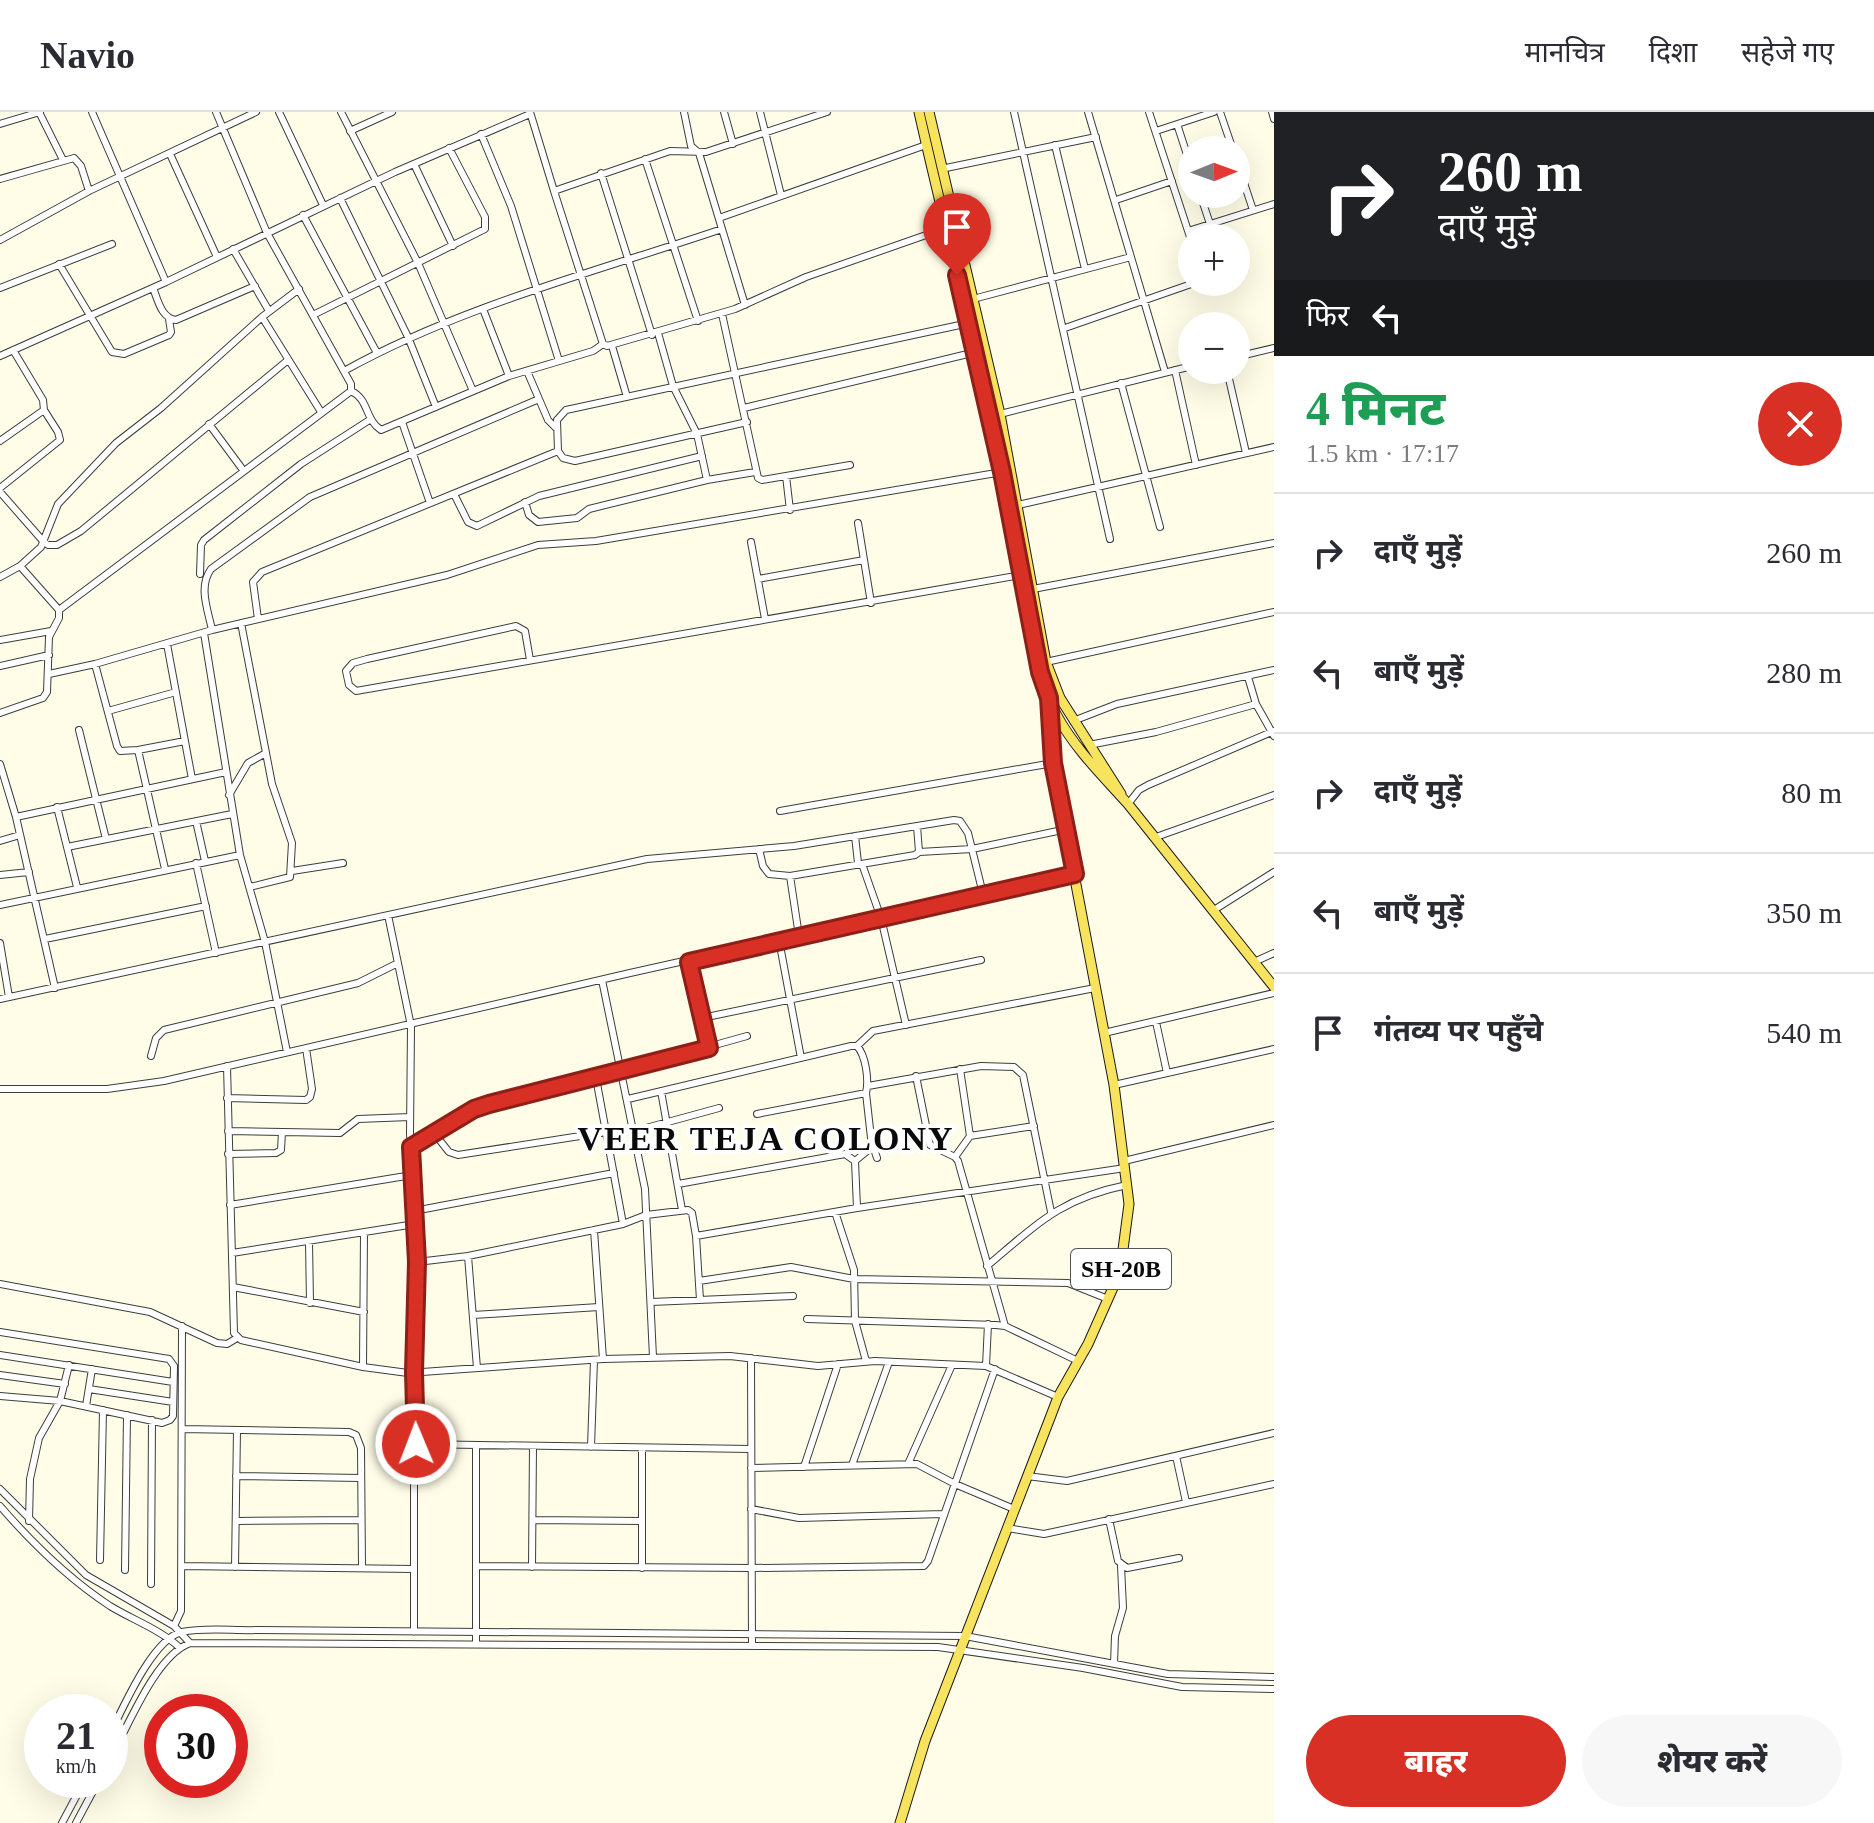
<!DOCTYPE html>
<html lang="hi">
<head>
<meta charset="utf-8">
<style>
  :root { --surface:#fff; --page:#f7f7f7; --text:#2b2b33; --muted:#7c7c81; --line:#e1e1e2; --accent:#d93025 }
  body { margin:0; font-family:"Times New Roman","Noto Sans Devanagari",serif; background:var(--page); color:var(--text); height:100vh; display:flex; flex-direction:column; font-size:30px; white-space:nowrap }
  * { box-sizing:border-box; margin:0 }
  p { font-size:26px; color:var(--muted) }
  .icon { flex:none; width:44px; height:44px; fill:none; stroke:currentColor; stroke-width:2; stroke-linecap:round; stroke-linejoin:round }
  .map { position:relative; flex:1; overflow:hidden }
  .details { display:flex; flex-direction:column; background:var(--surface); width:600px }
  .details>* { flex:none }
  .hud { background:#202124; color:#fff; overflow:hidden }
  .needle { width:52px; rotate:89deg }
  .controls { position:absolute; left:1178px; top:24px; display:grid; gap:16px }
  .controls a { display:grid; place-items:center; width:72px; height:72px; border-radius:50%; background:var(--surface); box-shadow:0 8px 32px #0002; font-size:40px }
  .speed { position:absolute; left:24px; top:1582px; display:flex; gap:16px; font-size:40px; font-weight:700; text-align:center }
  .speed>* { display:grid; place-content:center; width:104px; height:104px; border-radius:50%; background:var(--surface); box-shadow:0 8px 32px #0002; line-height:1 }
  .speed small { font-size:20px; font-weight:400 }
  .speed .limit { border:12px solid #d22; background:#fff; color:#111 }
  .pin { position:absolute; display:grid; place-items:center; width:68px; height:68px; color:#fff; margin:-82px -34px; border-radius:50% 50% 50% 0; rotate:-45deg; box-shadow:0 0 8px #0007 }
  .pin .icon { rotate:45deg }
  .me { position:absolute; width:88px; margin:-44px; rotate:359deg; stroke-linejoin:round; filter:drop-shadow(0 0 6px #0008) }
  .turn { display:flex; align-items:center; gap:28px; height:168px; padding:0 32px; font-size:36px }
  .turn .icon { width:104px; height:104px; stroke-width:2.5 }
  .turn b { display:block; font-size:56px; line-height:68px }
  .then { display:flex; align-items:center; height:76px; padding:0 32px; background:#0003; gap:16px; font-size:30px }
  .round { display:grid; place-items:center; flex:none; width:84px; height:84px; border-radius:42px; background:var(--page) }
  .head { display:flex; align-items:center; justify-content:space-between; height:136px; padding:0 32px }
  h1 { font-size:48px; font-weight:800; line-height:60px; color:#1e9e55 }
  .primary-button { display:flex; gap:16px; margin-top:auto; padding:16px 32px }
  .primary-button a { flex:1; height:92px; border-radius:48px; background:var(--accent); color:#fff; font-size:32px; font-weight:800; line-height:92px; text-align:center }
  .primary-button a+a { background:var(--page); color:var(--text) }
  ul { padding:0; list-style:none }
  li { display:flex; align-items:center; gap:24px; height:120px; padding:0 32px; border-top:2px solid var(--line) }
  li div { flex:1 }
  li b { display:block; font-size:30px }
  li em { font-style:normal }
  header { display:flex; align-items:center; gap:48px; box-sizing:border-box; height:112px; padding:0 40px; background:var(--surface); border-bottom:2px solid var(--line) }
  header strong { font-size:38px }
  nav { display:flex; gap:44px; margin-inline-start:auto; font-size:28px }
  main { display:flex; flex:1; min-height:0 }
  .map>svg:first-child { display:block }
</style>
</head>
<body>
<header>
<strong>Navio</strong>
<nav><a>मानचित्र</a><a>दिशा</a><a>सहेजे गए</a></nav>
</header>
<main>
<div class="map">
<svg width="1274" height="1711" viewBox="0 0 1274 1711">
  <rect width="100%" height="100%" fill="#fffde7"/>
  <g fill="none" stroke-linecap="round" stroke-linejoin="round">
    <g stroke="#3d3d3d" stroke-width="8">
      <path id="street" d="M39,0l24,48
        M92,0l74,170
        M279,0l44,93
        M341,0l77,151 55,128
        M530,0l24,79 116,-40 36,1 121,-40
        M684,0l7,34 8,7 46,152
        M724,0l9,32
        M760,0l21,83
        M1014,0l96,427
        M1088,0l77,260
        M1149,0l43,131
        M1220,0l13,38
        M1272,0l2,7
        M0,12l40,-12
        M1177,12l15,46
        M350,19l42,-19
        M1156,19l58,-19
        M481,22l30,72 48,155
        M1055,33l30,124
        M170,42l47,103
        M645,47l53,162
        M1236,47l17,51
        M414,52l39,82
        M941,57l155,-32
        M601,61l51,162
        M0,67l74,-21 7,8 8,25
        M554,79l49,153 4,2 128,-37 71,-32 140,-49
        M1200,82l10,30
        M340,86l68,139 28,70
        M1116,88l56,-19
        M303,103l74,138
        M719,106l207,-73
        M1188,119l86,-27
        M0,128l89,-49 167,-79
        M233,137l36,62
        M59,152l53,88 12,2 45,-19 2,-3 -2,-13
        M0,176l112,-44
        M153,176c5,12 8,30 23,32l79,-34
        M973,187l158,-42
        M483,197l26,67
        M722,202l36,164 4,2 88,-15
        M313,203l172,-86v-12l-36,-69
        M262,205l59,95
        M1065,216l132,-46
        M658,221l15,53 24,48 10,46
        M612,234l15,51
        M0,244l166,-74 229,-110 135,-58
        M1236,245l38,-9
        M1175,258l21,95
        M1227,258l19,83
        M344,259c117,-65 251,-99 378,-142
        M527,259l21,49 9,9
        M1121,271l39,144
        M351,279c18,8 14,29 30,39l128,-54 84,-25 10,-7
        M744,296l232,-56
        M1000,302l192,-48
        M402,310l28,81
        M747,310l-172,39 -12,-3 -5,-7 -1,-31 9,-10 403,-87
        M209,312l34,46
        M0,329l44,-31 -1,-10 -30,-50
        M786,364l4,34
        M0,376l60,-48 -2,-8 -14,-22
        M0,380l43,49 5,4h9l24,-14 207,-171
        M454,382l14,28 9,4 62,-30 163,-40
        M525,390l4,13 9,7 39,-4 12,-9 118,-29 48,-8
        M1018,393l256,-58
        M858,411l13,80
        M751,430l14,77
        M20,454l21,-19 17,-43 58,-61 45,-35 101,-91 37,-28
        M200,462l1,-29 3,-5 97,-76 70,-45
        M0,465l20,-11 39,44v8l-10,19 -2,55 -4,6 -43,15
        M758,467l106,-19
        M1033,477l241,-46
        M59,498l292,-219v-7l-84,-151 -51,-121
        M258,507l-5,-37 9,-10 296,-121
        M241,511l31,161 20,59 -2,34 -40,10
        M212,518c-4,-20 -14,-43 -1,-61l99,-72 229,-98
        M204,521l36,222 25,87 22,110
        M0,528l51,-9
        M167,532l25,135
        M530,548l-5,-29 -9,-5 -149,33 -14,4 -7,8 3,14 7,6 665,-116
        M1046,550l228,-50
        M95,552l22,82 3,5 18,-1 47,-9
        M0,554l49,-11
        M49,562l46,-10 117,-34 235,-55 91,-30 58,-4 406,-69
        M1248,565l8,27 18,32
        M108,599l68,-19
        M1073,609l44,-17 157,-34
        M79,618l27,109
        M1089,633l67,-13 100,-28
        M138,638l27,119
        M0,652l16,53 39,171
        M229,683l19,-32 18,-10
        M1128,692l11,-14 9,-5 126,-54
        M57,695l20,80
        M780,699l273,-48
        M16,705l210,-45
        M196,709l9,40
        M855,724l3,27 4,1 19,54 25,107
        M1156,725l118,-42
        M0,729l20,-6
        M67,735l165,-33
        M759,737l4,17 6,8 21,2 125,-21 4,-3 -2,-26
        M919,740l53,-3 95,-20
        M196,751l20,90
        M292,759l51,-8
        M0,763l29,-3
        M790,764l9,60
        M0,793l240,-50
        M1214,798l60,-38
        M388,803l23,111 -1,108 7,128 -3,110v260
        M45,827l161,-33
        M779,828l22,118
        M0,831l9,54
        M689,850l20,86
        M1254,850l20,-9
        M602,868l43,209 8,168
        M0,887l647,-140 147,-13 160,-26 6,1 8,12 15,61
        M702,906l279,-58
        M1156,910l11,51
        M1104,921l170,-40
        M857,934l16,-15 222,-43
        M151,944l5,-18 8,-8 194,-47 40,-20
        M227,954l7,267 7,7 122,27 45,6 195,-14 127,-3 88,10 57,-5 111,5 72,31
        M916,964l14,69 25,12 3,4 47,165
        M596,966l27,146
        M1114,973l160,-36
        M868,974l113,-20 33,1 9,8 28,137
        M0,977h107l57,-8 466,-108 445,-99
        M661,979l21,119
        M227,986l79,2 4,-3 2,-8 -6,-41
        M628,987l223,-53h6c9,10 12,34 9,47l-109,21
        M228,1019l112,2 18,-14 52,-2
        M635,1019l84,-23
        M434,1021l15,19 9,3 148,-23
        M970,1024l64,-10
        M873,1034l4,12
        M411,1035l63,-38 15,-5 133,-33 125,-35
        M228,1042l48,-1 5,-3 1,-18
        M955,1045l15,-21 -10,-67
        M855,1049l17,-14 -6,-54
        M1124,1049l150,-36
        M678,1072l167,-30 10,7 2,47
        M230,1093l182,-30
        M414,1099l200,-38
        M835,1100l19,58 1,51 11,40
        M594,1118l9,129
        M696,1124l161,-28 268,-40
        M309,1129l1,62
        M232,1141l183,-29
        M468,1144l9,112
        M417,1150l51,-6 155,-32 23,-9 42,-5 4,3 4,23 4,64
        M987,1154c49,-41 74,-68 140,-81
        M699,1169l92,-14 63,12 214,4 40,16
        M0,1172l150,28 67,31 10,1 10,-6
        M233,1175l131,25
        M651,1190l142,-6
        M473,1203l126,-8
        M807,1207l189,6 9,1 73,35
        M0,1220l169,27 5,7 -1,50 -3,4 -8,3 -102,-22 -60,-5
        M0,1243l173,27
        M751,1246l1,288
        M986,1254l2,-42
        M363,1255l1,-135
        M0,1263l65,9
        M89,1277l84,13
        M86,1294l6,-37
        M182,1317l167,3 7,3 5,13 1,120
        M416,1332l335,5
        M591,1335l3,-87
        M642,1336v120
        M1176,1344l10,46
        M908,1352l44,-99
        M852,1353l37,-103
        M804,1355l34,-103
        M751,1356l166,-4 38,20 59,25
        M236,1364l125,2
        M1027,1364l40,5 207,-48
        M0,1377l86,86 88,51 16,17
        M0,1394c32,37 69,73 110,100 23,14 49,23 69,41
        M751,1397l48,9 144,-4
        M1109,1407l9,42 9,7 52,-10
        M533,1408l109,1
        M29,1409l1,-42 9,-41 21,-37 9,-36
        M236,1409l125,-1
        M1007,1416l37,6 230,-50
        M100,1448l3,-150
        M182,1454l232,3
        M476,1454l276,2 172,-2 4,-5 67,-192
        M235,1455l2,-137
        M532,1455l1,-121
        M125,1458l2,-155
        M151,1472l1,-164
        M174,1514l7,-15 1,-285
        M476,1531v-198
        M1114,1552l1,-28 8,-28 -2,-42
        M110,1622c13,-26 43,-96 72,-102 24,-5 52,-1 77,-2l706,6 203,38 106,3
        M110,1647c18,-32 45,-103 80,-116l748,4 145,21 99,19 92,2
        M62,1711l23,-43
        M76,1711l23,-43"/>
    </g>
    <g stroke="#1b1b1b" stroke-width="11">
      <path id="primary" d="M919,0c27,120 59,240 83,360 9,44 17,88 24,132 7,37 13,76 30,110 19,35 46,61 72,90l146,183
        M929,0l71,302 46,248 14,36 61,96
        M900,1711l25,-82 125,-323 8,-21 30,-53 32,-72 9,-68 -15,-119 -61,-322 -4,-65 3,-18"/>
    </g>
    <use href="#street" stroke="#fff" stroke-width="6"/>
    <use href="#primary" stroke="#f8e35e" stroke-width="9"/>
  </g>
  <g fill="none" stroke-linecap="round" stroke-linejoin="round">
    <g stroke="#8d1f18" stroke-width="20">
      <path id="route" d="M416,1332l-2,-72 3,-110 -6,-115 63,-38 15,-5 220,-56 -20,-86 386,-88 -22,-111 -4,-65 -9,-26 -38,-200 -45,-197"/>
    </g>
    <use href="#route" stroke="#d93025" stroke-width="14"/>
  </g>
  <g text-anchor="middle" dominant-baseline="central" stroke-width="8" stroke-linejoin="round" paint-order="stroke">
    <rect fill="#fff" stroke="#545454" stroke-width="2" x="1071" y="1137" width="100" height="40" rx="6"/>
    <g font-size="24" font-weight="bold" fill="#0a0a0a">
      <text x="1121" y="1157">SH-20B</text>
    </g>
    <g font-size="34" font-weight="bold" letter-spacing="2" fill="#0a0a0a" stroke="#fff">
      <text x="766" y="1026">VEER TEJA COLONY</text>
    </g>
  </g>
</svg>
<div class="controls">
<a><svg class="needle" viewBox="-14 -14 28 28"><path d="M0-13l5 13h-10z" fill="#e53935"/><path d="M0 13l5-13h-10z" fill="#7c7c81"/></svg></a>
<a>+</a>
<a>−</a>
</div>
<div class="speed"><div>21<small>km/h</small></div><div class="limit">30</div></div>
<div class="pin" style="left:957px;top:163px;background:#d93025"><svg class="icon" aria-label="arrive" viewBox="0 0 24 24"><path d="M6 21V4h12l-3 4 3 4H6"/></svg></div>
<svg class="me" style="left:416px;top:1332px" viewBox="-20 -20 40 40"><circle r="17" fill="#d93025" stroke="#fff" stroke-width="3"/><path d="M0-11L8 9 0 5-8 9z" fill="#fff"/></svg>
</div>
<section class="details">
<div class="hud">
<div class="turn"><svg class="icon" aria-label="right" viewBox="0 0 24 24"><path d="M7 20v-9h11M14 6l5 5-5 5"/></svg><div><b>260 m</b>दाएँ मुड़ें</div></div>
<div class="then">फिर<svg class="icon" aria-label="left" viewBox="0 0 24 24"><path d="M17 20v-9H6M10 6l-5 5 5 5"/></svg></div>
</div>
<div class="head"><div><h1>4 मिनट</h1><p>1.5 km · 17:17</p></div><a class="round" style="background:#d93025;color:#fff"><svg class="icon" aria-label="close" viewBox="0 0 24 24"><path d="M6 6l12 12M18 6L6 18"/></svg></a></div>
<ul>
<li><svg class="icon" aria-label="right" viewBox="0 0 24 24"><path d="M7 20v-9h11M14 6l5 5-5 5"/></svg><div><b>दाएँ मुड़ें</b></div><em>260 m</em></li>
<li><svg class="icon" aria-label="left" viewBox="0 0 24 24"><path d="M17 20v-9H6M10 6l-5 5 5 5"/></svg><div><b>बाएँ मुड़ें</b></div><em>280 m</em></li>
<li><svg class="icon" aria-label="right" viewBox="0 0 24 24"><path d="M7 20v-9h11M14 6l5 5-5 5"/></svg><div><b>दाएँ मुड़ें</b></div><em>80 m</em></li>
<li><svg class="icon" aria-label="left" viewBox="0 0 24 24"><path d="M17 20v-9H6M10 6l-5 5 5 5"/></svg><div><b>बाएँ मुड़ें</b></div><em>350 m</em></li>
<li><svg class="icon" aria-label="arrive" viewBox="0 0 24 24"><path d="M6 21V4h12l-3 4 3 4H6"/></svg><div><b>गंतव्य पर पहुँचे</b></div><em>540 m</em></li>
</ul>
<div class="primary-button"><a>बाहर</a><a>शेयर करें</a></div>
</section>
</main>
</body>
</html>
